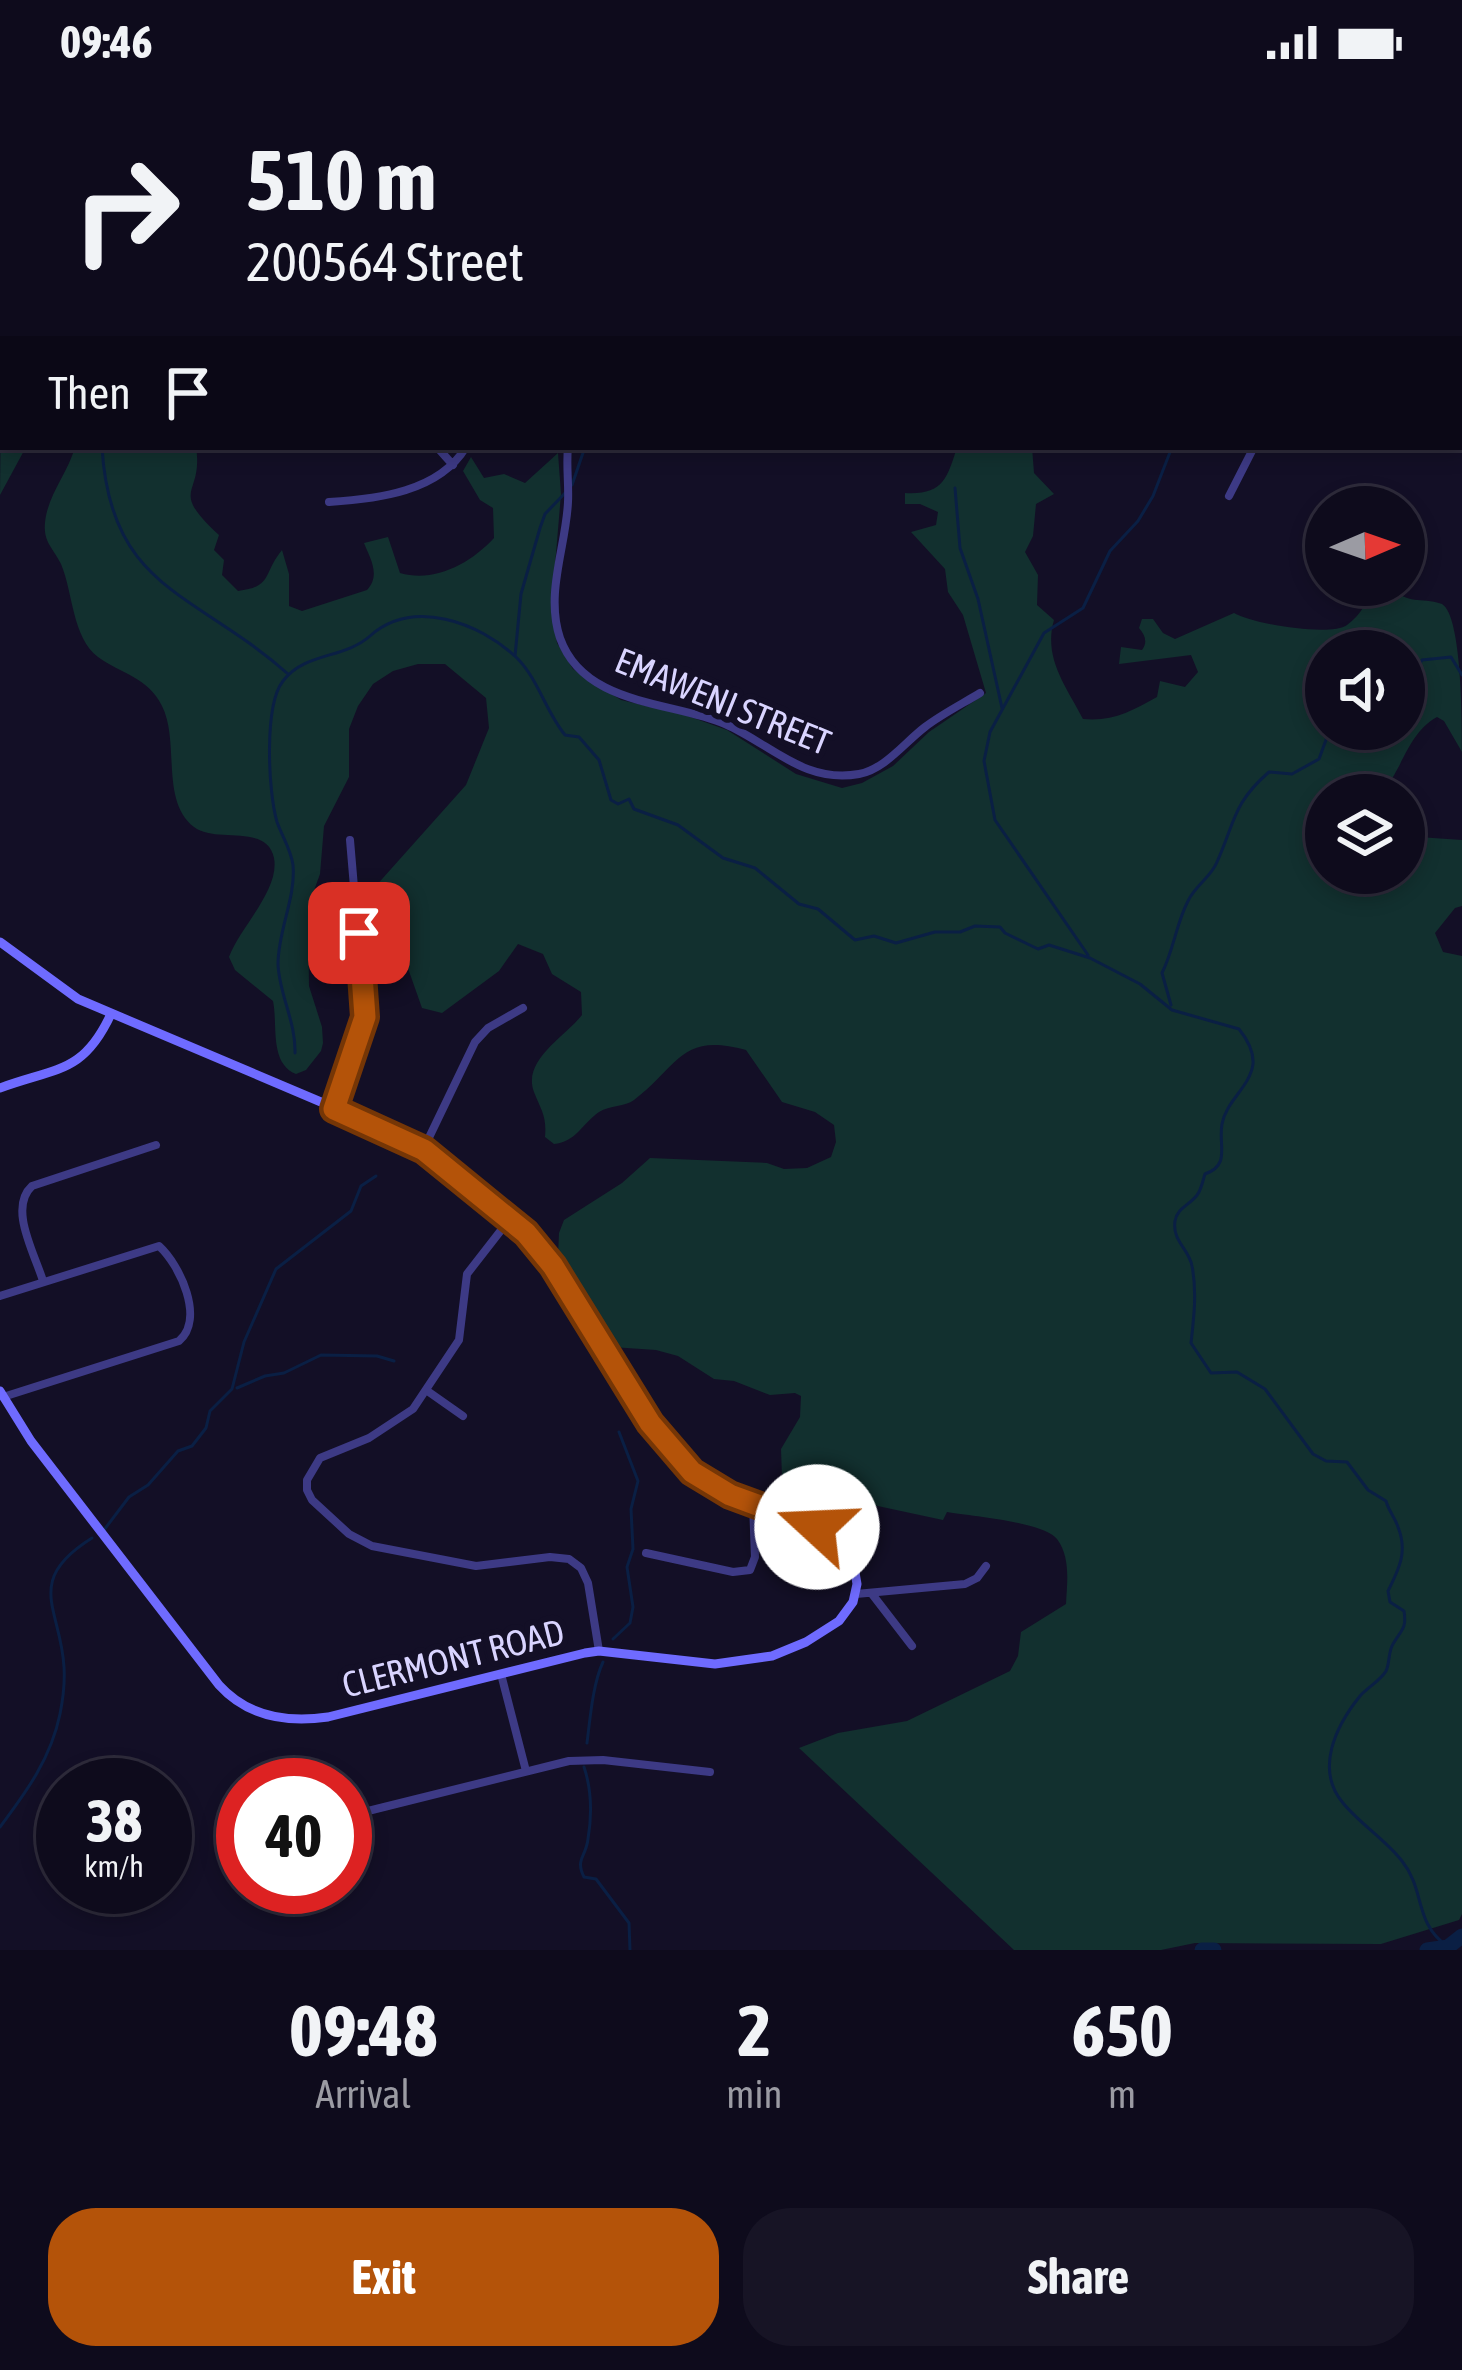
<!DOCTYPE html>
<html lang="en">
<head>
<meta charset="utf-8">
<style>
  :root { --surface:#0e0b1c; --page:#171425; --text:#f1f3f6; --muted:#9b9ba3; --line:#2e2b3b; --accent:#b45309 }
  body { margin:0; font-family:"Asap Condensed",sans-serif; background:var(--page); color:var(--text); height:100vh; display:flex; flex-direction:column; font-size:45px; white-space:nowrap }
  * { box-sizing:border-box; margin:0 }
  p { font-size:39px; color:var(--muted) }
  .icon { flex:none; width:66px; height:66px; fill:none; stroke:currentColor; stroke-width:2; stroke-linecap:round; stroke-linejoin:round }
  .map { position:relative; height:1866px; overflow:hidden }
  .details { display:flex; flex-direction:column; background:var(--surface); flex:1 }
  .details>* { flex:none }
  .guide { position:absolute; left:0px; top:0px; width:1464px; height:366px; box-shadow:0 6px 18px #0003,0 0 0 3px var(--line); background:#0e0b1c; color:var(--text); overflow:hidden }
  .needle { width:78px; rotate:88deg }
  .buttons { position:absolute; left:1305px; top:402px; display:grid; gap:24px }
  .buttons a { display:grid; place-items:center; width:120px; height:120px; border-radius:50%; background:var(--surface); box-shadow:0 6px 18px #0003,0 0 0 3px var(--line); font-size:60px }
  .speed { position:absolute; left:36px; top:1674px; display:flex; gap:24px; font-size:60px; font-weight:700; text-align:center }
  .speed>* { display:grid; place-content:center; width:156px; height:156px; border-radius:50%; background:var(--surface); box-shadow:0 6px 18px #0003,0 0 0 3px var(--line); line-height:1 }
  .speed small { font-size:30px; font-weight:400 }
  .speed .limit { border:18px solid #d22; background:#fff; color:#111 }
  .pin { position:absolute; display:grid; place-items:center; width:102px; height:102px; color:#fff; margin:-51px; border-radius:24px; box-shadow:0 6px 18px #0006 }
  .me { position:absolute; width:132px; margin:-66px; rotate:290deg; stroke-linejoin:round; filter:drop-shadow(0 0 9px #0008) }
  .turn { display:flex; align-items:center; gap:42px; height:252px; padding:0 48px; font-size:54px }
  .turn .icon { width:156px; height:156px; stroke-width:2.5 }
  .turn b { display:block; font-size:84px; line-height:102px }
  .then { display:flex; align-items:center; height:114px; padding:0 48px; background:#0003; gap:24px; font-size:45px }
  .eta { display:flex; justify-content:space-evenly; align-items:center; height:204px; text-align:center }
  .eta b { font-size:72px; font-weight:700; line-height:84px }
  .cta { display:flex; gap:24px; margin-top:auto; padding:24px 48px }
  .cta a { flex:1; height:138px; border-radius:48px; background:var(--accent); color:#fff; font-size:48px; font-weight:700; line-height:138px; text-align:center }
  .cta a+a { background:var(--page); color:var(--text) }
  .status { display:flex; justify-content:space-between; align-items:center; height:84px; padding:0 60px; background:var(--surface); direction:ltr }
  .status svg { height:33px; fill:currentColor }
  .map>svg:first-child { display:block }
</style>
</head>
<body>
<div class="status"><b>09:46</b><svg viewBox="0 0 49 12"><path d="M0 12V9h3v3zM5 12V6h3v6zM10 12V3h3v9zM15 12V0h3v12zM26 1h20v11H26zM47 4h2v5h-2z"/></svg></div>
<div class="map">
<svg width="1462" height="1866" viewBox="0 0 1462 1866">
  <rect width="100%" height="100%" fill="#130f26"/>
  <path fill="#12302f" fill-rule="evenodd" d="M3,123v240h23l-26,48z
    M75,363h121c8,50 -29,40 23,88l-5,15 10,10 -2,15 16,16c35,-4 25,-18 44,-41l7,24v32l13,5 65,-21c14,-15 3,-32 -3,-47l24,-6 12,36c34,10 70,-9 94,-35l-1,-30 -13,-8 -17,-29 8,-14 13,21 20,-4 21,9 33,-30 3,41 -9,107 5,42 16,26 48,31 64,15 42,15 69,44 46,14 20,-5 31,-17 36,-34 57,-39 -23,-78 -15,-23 -3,-23 -34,-37 25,-7 2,-13 -18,-8h-15v-11c37,2 42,-13 52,-46h75l2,26 20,21 -18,10 -3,32 -8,16 13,23 -1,30 17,15c-11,38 12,66 29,99 29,3 49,-8 74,-22l3,-16 25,6 13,-15 -7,-17 -72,9 2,-17 21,3c6,-8 3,-15 -3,-22l3,-9h11l10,14 12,6 59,-26c19,11 96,24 113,12 14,-10 21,-25 28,-40h15c19,22 29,11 52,19 20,12 20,118 20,148l-18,-31 -7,-4c-31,17 -34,55 -58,78h-53v78h78v-37l58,4v66l-7,2 -20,25 8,19 19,4v958l-3,6 -78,24 -186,-1 -34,7h-147l-215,-202 39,-15 69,-12 103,-50 8,-15 3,-24 45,-28c1,-21 5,-46 -9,-65 -13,-17 -86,-23 -110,-27l-4,8 -84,-18 -14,23 -62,-20 -2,-56 19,-32 1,-21 -6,-3 -25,2 -36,-14 -20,-2 -36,-23 -22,-6 -44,-3 -54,-91 1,-23 5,-13 58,-37 28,-25 117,5 17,6 23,-1 24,-11 5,-15 -2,-17 -19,-13 -33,-10 -36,-52c-66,-18 -67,16 -112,50 -9,7 -24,5 -35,12 -17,12 -23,30 -45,32l-9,-7c2,-21 -4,-27 -11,-45 -12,-32 31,-55 48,-77l-1,-23 -29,-18 -9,-20 -25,-10 -19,27 -57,42 -20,-5 -30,-85 -26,-26 100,-112 23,-57 -3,-30 -41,-34h-27l-25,7 -20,13 -15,22 -9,23v48l-25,49 -4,48 -12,33 1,79 13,41 1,16 -2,8 -15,19 -10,4c-27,-11 -18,-49 -23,-73l-38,-31 -6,-13c11,-30 51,-67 45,-99 -7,-35 -58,-14 -80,-31 -34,-26 -14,-86 -32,-121 -14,-29 -41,-32 -64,-49 -26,-20 -25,-65 -37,-93 -7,-15 -18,-22 -16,-41 2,-27 23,-50 30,-76zM1326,567h78v78h-78z"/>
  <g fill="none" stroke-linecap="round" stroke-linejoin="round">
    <path stroke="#0a1f44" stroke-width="3" d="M554,0l1,3
      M1341,0l4,3
      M1461,129l1,-1
      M0,181l3,-2
      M1461,295l1,1
      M102,363c8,143 94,145 186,227
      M572,401l13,-38
      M955,404l5,60 18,51 24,109
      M515,572l6,-62 19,-66 5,-14 21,-22
      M1404,608l18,-32 29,-3 11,18
      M1088,871l-93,-135 -11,-59 6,-29 54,-99 39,-25 27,-57 28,-30 15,-25 19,-49
      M1171,921l-9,-32c12,-24 14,-49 26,-72 7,-15 23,-24 29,-39 18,-40 16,-59 52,-90l23,2 27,-15 11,-30
      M295,969c1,-31 -16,-59 -17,-89 0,-34 18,-66 15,-99 -2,-15 -11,-29 -16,-43 -9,-31 -13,-117 6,-141 22,-29 61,-22 87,-45 43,-38 109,-14 147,22 21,21 29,54 48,77l14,2 20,23 12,40 7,4 11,-5 5,10 44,16 45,33 32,10 44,36 19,5 37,31 19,-4 22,7 39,-11h25l15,-6 25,1 5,6 33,16 11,-4 41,13 50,26 32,26 67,19c8,10 15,22 14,35 -3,23 -27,37 -31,60 -4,21 9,41 -17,50 -2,6 -3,12 -6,18 -6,12 -22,15 -24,29 -3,20 14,28 17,45 5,25 2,51 -1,77l20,30 26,-1 28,17 48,65 13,7 21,1 21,28 18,11c3,11 9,16 12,26 10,25 1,42 -10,64l2,11 14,9c3,18 -3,19 -11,33 -5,8 -3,19 -7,27 -5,9 -19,17 -26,25 -25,31 -45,74 -17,107 17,21 43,37 59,58 24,30 11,61 46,86
      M237,1304l28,-12 19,-3 37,-18 56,1 17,5
      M104,1446l25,-33 19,-12 30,-34 14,-5 14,-18 4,-17 22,-22 12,-47 32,-73 75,-58 10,-25 15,-10
      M613,1555l17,-16 3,-16 -6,-40 6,-18 -2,-40 7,-28 -19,-49
      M587,1659c3,-24 6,-60 16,-81
      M584,1683c8,24 8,48 4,72 -2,18 -13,20 -4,38l12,2 33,44 1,27
      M0,1743c27,-36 51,-69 60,-113 3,-15 5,-32 4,-47 -3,-58 -41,-86 28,-129"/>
    <path stroke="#0a1f44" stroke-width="15" d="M1202,1866h12
      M1427,1866l21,-3 14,-11"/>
    <path stroke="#3d3a85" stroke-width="8" d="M312,0l1,3
      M375,0l1,3
      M504,0l3,3
      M1100,0l10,3
      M1092,3v-3
      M1119,3l1,-3
      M437,363l16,18
      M568,363c-2,19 1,37 0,55 -2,45 -23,91 -8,136 24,68 111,63 165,86 46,20 79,60 134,50 26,-5 45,-31 66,-47 17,-13 37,-23 55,-34
      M1229,412l25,-49
      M329,418c48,-3 110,-10 137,-55
      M335,1025l30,-92 -15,-177
      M423,1066l52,-108 13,-14 35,-20
      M509,1136l-42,54 -8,66 -46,69 -44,29 -49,20 -13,22v10l5,10 37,34 23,12 104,20 74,-9 19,2 12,9 7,15 11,68
      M43,1197c-8,-27 -35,-73 -11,-95l124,-41
      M0,1212l159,-50c21,19 46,73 20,95l-176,56
      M426,1306l37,26
      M646,1469l87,19 17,-2 5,-13 -2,-53
      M856,1510l109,-10 12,-6 9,-12
      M872,1510l40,52
      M501,1590l25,97
      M348,1727h20l201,-50 34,-1 107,12"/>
    <path stroke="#6f6bff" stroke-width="9" d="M0,858l78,57 309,131 36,20 45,34 73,64 109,175 34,41 46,31 103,39 19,21 5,29 -4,18 -14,19 -33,21 -34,14 -57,8 -116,-13 -14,2 -257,64c-41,6 -81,-1 -109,-32l-188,-244 -31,-50
      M0,1004c57,-21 83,-14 111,-74"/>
  </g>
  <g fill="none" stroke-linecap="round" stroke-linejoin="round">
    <g stroke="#753606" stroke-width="30">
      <path id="route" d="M359,849l6,84 -31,92 90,41 102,83 27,33 97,157 42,49 38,23 87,32"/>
    </g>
    <use href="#route" stroke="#b45309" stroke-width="21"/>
  </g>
  <g text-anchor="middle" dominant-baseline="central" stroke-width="12" stroke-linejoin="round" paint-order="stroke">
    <g font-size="36" fill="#d9d4ff" stroke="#130f26">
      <text transform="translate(723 617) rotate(22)">EMAWENI STREET</text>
      <text transform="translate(453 1574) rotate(-14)">CLERMONT ROAD</text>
    </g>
  </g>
</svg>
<div class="buttons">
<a><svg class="needle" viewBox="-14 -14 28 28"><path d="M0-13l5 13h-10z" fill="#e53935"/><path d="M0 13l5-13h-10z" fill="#9b9ba3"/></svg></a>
<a><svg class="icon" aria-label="sound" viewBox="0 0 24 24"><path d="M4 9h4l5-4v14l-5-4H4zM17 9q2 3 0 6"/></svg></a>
<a><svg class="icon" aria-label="layers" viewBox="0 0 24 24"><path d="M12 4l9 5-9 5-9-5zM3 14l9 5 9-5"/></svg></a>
</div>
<div class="speed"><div>38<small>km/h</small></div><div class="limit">40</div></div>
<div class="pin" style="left:359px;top:849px;background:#d93025"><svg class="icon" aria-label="arrive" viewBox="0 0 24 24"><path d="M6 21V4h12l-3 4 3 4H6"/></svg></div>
<svg class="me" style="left:817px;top:1443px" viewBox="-20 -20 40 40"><circle r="19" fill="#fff"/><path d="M0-13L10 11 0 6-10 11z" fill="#b45309"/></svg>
<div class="guide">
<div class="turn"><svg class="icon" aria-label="right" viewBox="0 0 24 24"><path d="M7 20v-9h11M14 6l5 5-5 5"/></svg><div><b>510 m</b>200564 Street</div></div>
<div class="then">Then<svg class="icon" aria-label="arrive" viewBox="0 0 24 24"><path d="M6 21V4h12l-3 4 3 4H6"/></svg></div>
</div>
</div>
<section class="details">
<div class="eta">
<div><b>09:48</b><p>Arrival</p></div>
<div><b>2</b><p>min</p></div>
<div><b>650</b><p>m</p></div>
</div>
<div class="cta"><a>Exit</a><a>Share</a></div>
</section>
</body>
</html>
